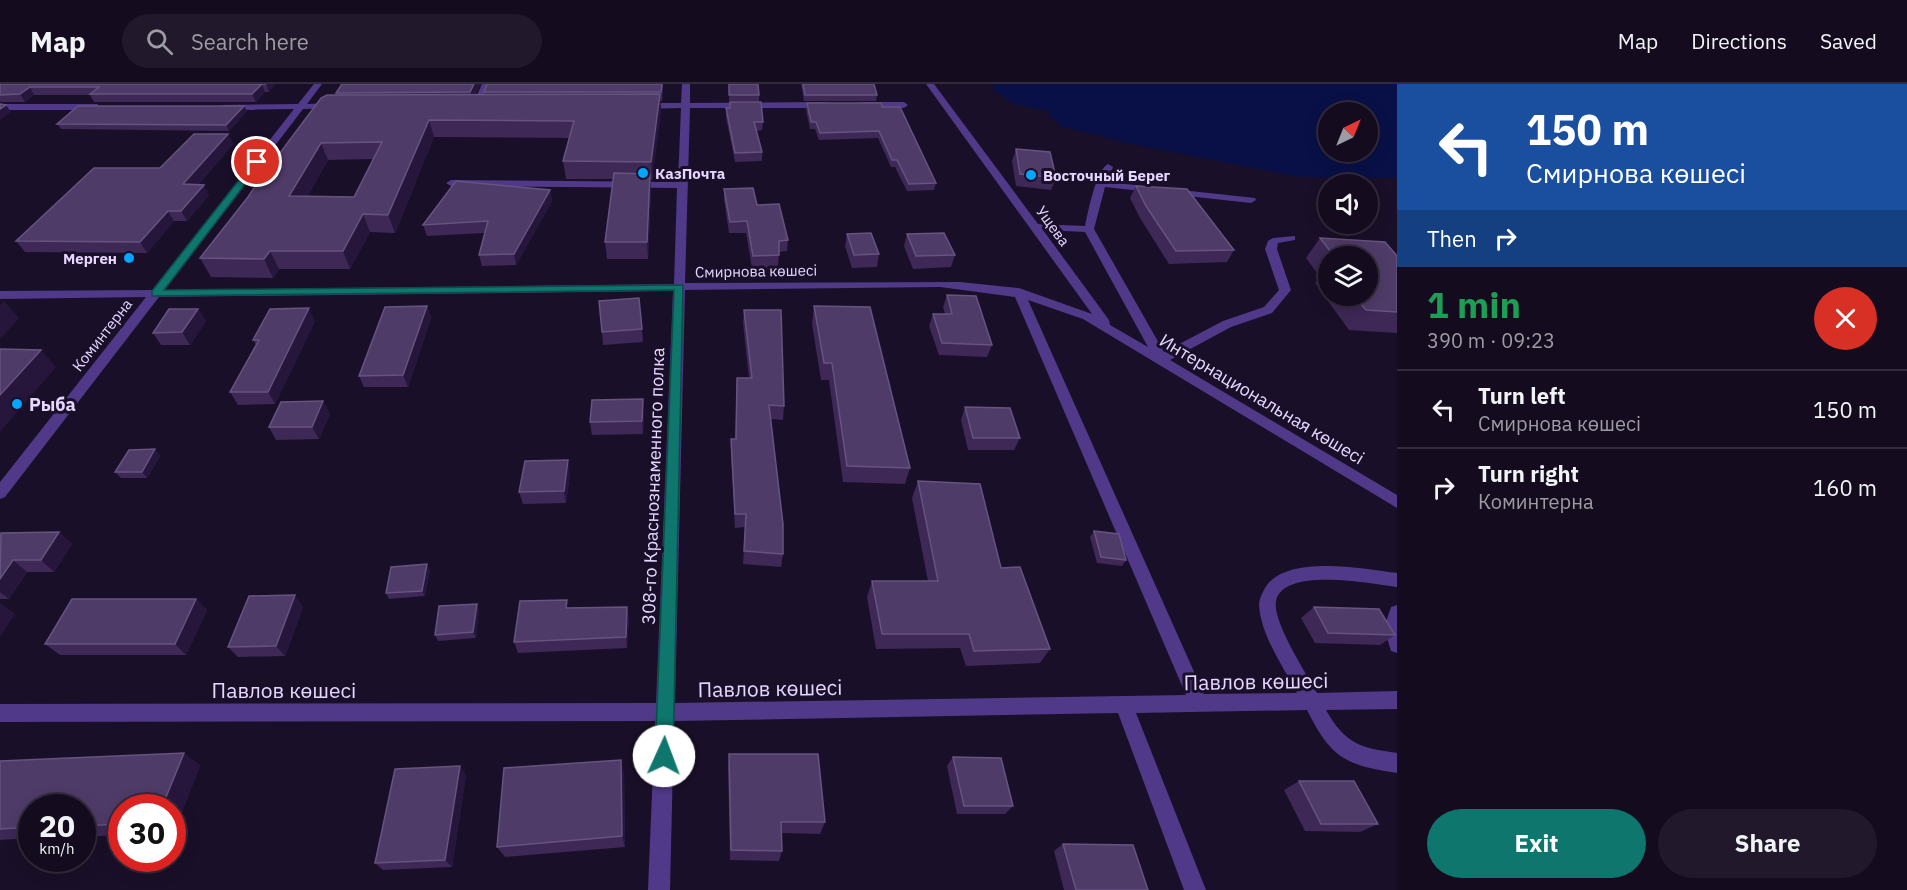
<!DOCTYPE html>
<html lang="en">
<head>
<meta charset="utf-8">
<style>
  :root { --surface:#140b1e; --page:#21192b; --text:#f1f3f6; --muted:#9d9ba4; --line:#332b3c; --accent:#0f766e }
  body { margin:0; font-family:"IBM Plex Sans",sans-serif; background:var(--page); color:var(--text); height:100vh; display:flex; flex-direction:column; font-size:22px; white-space:nowrap }
  * { box-sizing:border-box; margin:0 }
  p { font-size:20px; color:var(--muted) }
  .icon { flex:none; width:33px; height:33px; fill:none; stroke:currentColor; stroke-width:2; stroke-linecap:round; stroke-linejoin:round }
  .map { position:relative; flex:1; overflow:hidden }
  .sheet { display:flex; flex-direction:column; background:var(--surface); width:510px }
  .sheet>* { flex:none }
  .hud { background:#1a4fa0; color:#fff; overflow:hidden }
  .needle { width:39px; rotate:43deg }
  .tools { position:absolute; left:1318px; top:18px; display:grid; gap:12px }
  .tools a { display:grid; place-items:center; width:60px; height:60px; border-radius:50%; background:var(--surface); box-shadow:0 3px 15px #0003,0 0 0 2px var(--line); font-size:30px }
  .speed { position:absolute; left:18px; top:710px; display:flex; gap:12px; font-size:30px; font-weight:700; text-align:center }
  .speed>* { display:grid; place-content:center; width:78px; height:78px; border-radius:50%; background:var(--surface); box-shadow:0 3px 15px #0003,0 0 0 2px var(--line); line-height:1 }
  .speed small { font-size:15px; font-weight:400 }
  .speed .limit { border:9px solid #d22; background:#fff; color:#111 }
  .pin { position:absolute; display:grid; place-items:center; width:51px; height:51px; color:#fff; margin:-26px; border:3px solid #fff; border-radius:50%; box-shadow:0 2px 6px #0007 }
  .me { position:absolute; width:66px; margin:-33px; rotate:2deg; stroke-linejoin:round; filter:drop-shadow(0 0 4px #0008) }
  .turn { display:flex; align-items:center; gap:21px; height:126px; padding:0 30px; font-size:27px }
  .turn .icon { width:78px; height:78px; stroke-width:2.5 }
  .turn b { display:block; font-size:42px; line-height:51px }
  .then { display:flex; align-items:center; height:57px; padding:0 30px; background:#0003; gap:12px; font-size:22px }
  .round { display:grid; place-items:center; flex:none; width:63px; height:63px; border-radius:32px; background:var(--page) }
  .head { display:flex; align-items:center; justify-content:space-between; height:102px; padding:0 30px }
  h1 { font-size:36px; font-weight:700; line-height:45px; color:#1e9e55 }
  .primary-button { display:flex; gap:12px; margin-top:auto; padding:12px 30px }
  .primary-button a { flex:1; height:69px; border-radius:36px; background:var(--accent); color:#fff; font-size:24px; font-weight:700; line-height:69px; text-align:center }
  .primary-button a+a { background:var(--page); color:var(--text) }
  ul { padding:0; list-style:none }
  li { display:flex; align-items:center; gap:18px; height:78px; padding:0 30px; border-top:2px solid var(--line) }
  li div { flex:1 }
  li b { display:block; font-size:22px }
  li em { font-style:normal }
  header { display:flex; align-items:center; gap:36px; box-sizing:border-box; height:84px; padding:0 30px; background:var(--surface); border-bottom:2px solid var(--line) }
  header strong { font-size:28px }
  nav { display:flex; gap:33px; margin-inline-start:auto; font-size:21px }
  .search { width:420px; height:54px; background:var(--page); display:flex; align-items:center; gap:15px; box-sizing:border-box; padding:0 21px; border-radius:33px; color:var(--muted); font-size:22px }
  main { display:flex; flex:1; min-height:0 }
  .map>svg:first-child { display:block }
</style>
</head>
<body>
<header>
<strong>Map</strong>
<div class="search"><svg class="icon" aria-label="search" viewBox="0 0 24 24"><circle cx="10" cy="10" r="6"/><path d="M15 15l6 6"/></svg>Search here</div>
<nav><a>Map</a><a>Directions</a><a>Saved</a></nav>
</header>
<main>
<div class="map">
<svg width="1397" height="806" viewBox="0 0 1397 806">
  <rect width="100%" height="100%" fill="#1a0f28"/>
  <path fill="#091047" fill-rule="evenodd" d="M993,0h404v94l-97,-1 -174,-34 -65,-17 -11,-9 -1,-6 -35,-7 -19,-13zM1329,28h39v40h-39z"/>
  <g fill="none" stroke-linecap="round" stroke-linejoin="round">
    <path fill="#503988" fill-rule="evenodd" d="M314,0h8l-15,20 27,-1 3,1v4l-34,1 -138,181 509,-6 3,-96 -226,-2 -5,-3 5,-3 227,2 3,-74 -41,1 -4,-3 4,-3h41l1,-19h8v19l136,-1 4,3 -4,3h-136l-5,175 275,-1 59,6 73,26 -166,-230h8l104,140 47,2c3,-14 11,-56 23,-62l5,3 -6,15 148,16 1,2 -5,3 -146,-16 -11,42 70,123 59,-31 41,-14 15,-17 -14,-41 3,-8 5,-3 22,-2v4l-17,3 -1,6 14,41 -19,23 -41,14 -61,33 227,135v13l-314,-189 -55,-19 176,394 93,-1c-14,-27 -36,-57 -38,-88 0,-5 2,-9 4,-13 17,-40 101,-23 134,-19v14c-23,-3 -114,-21 -121,14 -4,20 30,72 41,92l80,-2v18l-71,1c19,34 35,38 71,43v20c-52,-8 -66,-15 -90,-63l-171,3 70,177h-22l-66,-177 -444,8 -4,169h-22l7,-169 -655,1v-18l656,-1 17,-412 -514,6 -154,200 -5,2v-17l146,-185 -146,2v-8l152,-1 142,-181 -68,1 -4,-3 1,-2 75,-1zM1043,146l42,2 63,115 -38,-22 -1,-5zM940,203l75,10 171,398 -511,8 10,-413z
      M482,0h8l-11,24h-6l-1,-2z
      M862,18h42l4,3 -4,3 -45,-1 -1,-2z
      M0,20h97l4,3 -4,3h-97z
      M1397,521v48l-6,-2 -7,-23 7,-21z"/>
  </g>
  <path fill="#3d2856" fill-rule="evenodd" d="M0,0h275l-6,8h-4l-9,10h-162l-4,-7h-56l-9,7h-25z
    M342,0h139l-6,10h9v-2l3,-8h176l-1,17h-2l1,9 -9,70h-2l1,10 -3,69h-41l-2,-17 8,-63h-47l-3,-18 6,-23 -135,-1 -39,96 -25,-1 -20,37h-71l-6,9 -62,-1 -11,-19 48,-61 32,-44 57,-58 -1,-2zM373,75l-19,38h-47l21,-37z
    M729,0l30,11v6h-30z
    M801,0h73l3,11 -1,6h-72z
    M730,18l33,20 -1,8 -5,1 5,21v9l-27,1 -9,-45v-9h4z
    M807,19l75,4 54,76 -2,7 -27,1 -12,-24h-4l-13,-29 -59,2 -4,-11h-5l-4,-19z
    M247,27l-18,20 -168,-2 -4,-5z
    M228,50l5,10 -35,41 11,10 -22,26h-13l-27,32 -122,-1 -9,-11z
    M1016,65l40,29 -5,12 -35,-4 -4,-25z
    M1136,102l98,64 -7,12 -58,2 -29,-46 -10,-20z
    M724,105l33,16 31,35 -1,11 -8,1 -1,15 -26,1 -6,-35h-17l-5,-33z
    M550,106l2,11 -36,64 -34,1 -3,-11 6,-22 -58,3 -4,-11z
    M847,150l32,20 -2,13 -25,1 -7,-22z
    M907,150l48,21 -4,12 -38,2 -9,-23z
    M1320,154l77,18v77l-48,-3 -34,-47 5,-6 -14,-19zM1329,172h5l34,40h-39z
    M947,211l45,50 -5,12 -48,-2 -10,-29 4,-12h12l-2,-7z
    M427,222l4,12 -23,69h-44l-5,-11z
    M814,222l96,162 -5,16 -62,-2 -14,-102h-8l-9,-56z
    M198,225l8,12 -16,24h-29l-8,-12z
    M744,226l40,96 -1,14 -12,-1 12,135 -2,13 -38,-3 2,-37 -10,1 -4,-75v-14h4l2,-61h12l-6,-55z
    M315,237l-40,83 -37,1 -8,-13 26,-47 -3,-5z
    M642,245l1,13 -40,3 -1,-13z
    M323,317l7,13 -11,25 -43,1 -7,-13z
    M965,323l55,31 -6,12h-46l-7,-30z
    M644,327l-1,23 -51,1 -2,-13z
    M155,365l5,7 -13,22h-26l-6,-6z
    M570,389l-4,30 -43,1 -4,-12z
    M918,397l83,87 49,81 -10,14 -74,3 -6,-18 -84,1 -9,-52 5,-16h56l-16,-83z
    M1094,447l32,29 -4,6 -25,-3 -7,-26z
    M59,448l13,12 -18,28h-27l-18,27h-9v-65z
    M430,486l-5,26 -36,3 -3,-6z
    M196,515l11,11 -21,45h-126l-15,-11z
    M303,523l-18,49 -47,1 -10,-10z
    M1314,523l81,28 -15,10 -65,-2 -14,-25z
    M479,525l-3,29 -38,3 -3,-6z
    M629,534l-2,30 -109,5 -4,-11z
    M729,670l96,68 -5,12 -38,-1v18l-3,10 -49,-1 -2,-93z
    M953,673l60,49 -8,8h-48l-10,-48z
    M0,677l200,4 -26,68h-2v-26h-50v28l-40,2v-30h-50v31l-32,2z
    M624,689l1,74 -120,10 -8,-10z
    M466,691l-14,92 -69,3 -8,-7z
    M1299,697l79,43 -18,8 -55,-1 -21,-41z
    M1063,760l85,46h-84l-10,-39z"/>
  <path fill="#27163c" d="M262,0l3,8 -9,10 -4,-8z
    M266,0h9l-6,8z
    M474,0h7l-9,17 -2,-9z
    M30,3l4,8 -9,7 -5,-8z
    M660,10l1,16 -9,70 -1,-18z
    M6,21l5,7 -11,8v-11z
    M244,22l3,5 -18,20 -3,-6z
    M429,36l5,17 -39,96 -7,-18z
    M228,50l5,10 -44,51 -6,-11z
    M321,59l7,17 -31,54 -8,-18z
    M650,90l1,16 -3,69 -1,-17z
    M204,101l5,10 -22,26 -6,-10z
    M550,106l2,11 -36,64 -2,-11z
    M168,127l6,10 -27,32 -7,-11z
    M363,130l7,18 -20,37 -7,-18z
    M270,167l9,18 -6,9 -9,-19z
    M4,217l15,17 -19,21v-34z
    M427,222l4,12 -23,69 -5,-12z
    M309,224l6,13 -40,83 -7,-12z
    M198,225l8,12 -16,24 -8,-13z
    M41,266l15,17 -56,65v-37z
    M643,315l1,12 -1,23 -1,-13z
    M323,317l7,13 -11,25 -7,-12z
    M155,365l5,7 -13,22 -5,-6z
    M568,376l2,13 -4,30 -2,-12z
    M59,448l13,12 -18,28 -13,-12z
    M13,476l14,12 -18,27 -9,-7v-13z
    M427,480l3,6 -5,26 -3,-5z
    M295,511l8,12 -18,49 -9,-10z
    M196,515l11,11 -21,45 -11,-11z
    M0,519l15,11 -15,23z
    M477,520l2,5 -3,29 -3,-6z
    M627,523l2,11 -2,30 -1,-11z
    M184,669l16,12 -26,68 -2,-1v-25h-10z
    M621,676l3,13 1,74 -3,-11z
    M460,682l6,9 -14,92 -7,-7z"/>
  <path fill="#4f3b68" stroke="#665380" stroke-width="1.5" fill-rule="evenodd" d="M0,0h266h-4l-10,10h-162l9,-7h-69l-10,7 -20,1z
    M342,0h132l-4,8 -134,1z
    M487,0h175l-1,8h-177z
    M729,0h29l1,11h-30z
    M803,0h71l3,11h-72z
    M660,10l-9,68 -88,-1 11,-40 -145,-1 -41,95 -25,-1 -20,37h-73l-6,8 -64,-1 48,-61 29,-44h3l41,-55 6,-3zM382,58l-28,55 -65,-1 32,-53z
    M730,18h31l2,20h-9l8,30 -27,1 -9,-45h4z
    M807,19h74l1,4h18l36,76 -27,1 -12,-24h-5l-13,-29 -59,2 -4,-11h-5z
    M0,20l6,1 -6,4z
    M78,22h166l-18,19 -169,-1z
    M194,50h34l-45,50 21,1 -23,26h-13l-28,31 -124,-1 78,-73h66z
    M1016,65l34,3 6,26 -36,-4z
    M614,89l36,1 -3,68h-42z
    M456,97l94,9 -36,64 -35,1 9,-34 -65,4z
    M1136,102l51,3 47,61 -58,1 -30,-45z
    M753,104l4,17 22,-1 9,36 -9,1v14l-26,1 -6,-35 -17,1 -6,-33z
    M871,149l8,21 -25,1 -7,-21z
    M944,149l11,22 -39,1 -9,-22z
    M1320,154l65,4 12,14v56l-31,-2 -12,-14h14v-40h-34z
    M947,211l29,1 16,49 -50,-2 -9,-29h19z
    M639,214l3,31 -40,3 -3,-31z
    M427,222l-24,69 -44,1 26,-69z
    M814,222l56,1 40,161 -63,-2 -15,-103h-8z
    M309,224l-41,84h-38l29,-52h-6l17,-31z
    M169,225h29l-16,23 -29,1z
    M744,226h37l3,96 -15,-1 14,119v30l-39,-3 2,-37h-11l-4,-75h5l1,-61h15z
    M0,265l41,1 -41,45z
    M643,315l-1,22 -52,1 2,-22z
    M323,317l-11,26h-43l12,-25z
    M965,323l45,1 10,30h-47z
    M155,365l-13,23h-27l14,-22z
    M568,376l-4,31 -45,1 6,-31z
    M918,397l62,3 21,84 19,-1 30,82 -76,2 -5,-17h-87l-10,-53h66z
    M1094,447l25,3 7,26 -25,-3z
    M59,448l-18,28h-28l-13,19 1,-46z
    M427,480l-5,27 -36,2 5,-26z
    M295,511l-19,51 -48,1 21,-51z
    M72,515h124l-21,45h-130z
    M567,516l-1,8 61,-1 -1,30 -112,5 6,-41z
    M477,520l-4,28 -38,3 4,-29z
    M1314,523l65,2 16,26 -67,-2z
    M184,669l-22,54h-40v17l-40,2v-19h-50v20l-32,2v-68z
    M729,670h89l7,68h-44l1,29 -51,-1z
    M953,673l48,1 12,48h-49z
    M621,676l1,76 -125,11 7,-79z
    M460,682l-15,94 -70,3 20,-94z
    M1299,697h55l24,43h-57z
    M1063,760l70,1 15,45h-72z"/>
  <path fill="#0f766e" stroke="#0a4d48" stroke-width="1.5" d="M254,77l8,1 -98,128 519,-5 -10,471 -3,7 -6,2 -7,-2 -2,-7 19,-466 -522,6v-5z"/>
  <g fill="#02a5ff" stroke="#1a0f28" stroke-width="2">
    <circle cx="643" cy="89" r="6"/>
    <circle cx="1031" cy="91" r="6"/>
    <circle cx="129" cy="174" r="6"/>
    <circle cx="17" cy="320" r="6"/>
  </g>
  <g text-anchor="middle" dominant-baseline="central" stroke-width="6" stroke-linejoin="round" paint-order="stroke">
    <g font-size="15" font-weight="bold" fill="#e5d6ff" stroke="#1a0f28" text-anchor="start">
      <text x="655" y="89">КазПочта</text>
      <text x="1043" y="91">Восточный Берег</text>
      <text x="117" y="174" text-anchor="end">Мерген</text>
    </g>
    <g font-size="15" fill="#e5d6ff" stroke="#1a0f28">
      <text transform="translate(1053 142) rotate(54)">Ущева</text>
      <text transform="translate(756 187) rotate(-1)">Смирнова көшесі</text>
      <text transform="translate(102 251) rotate(-52)">Коминтерна</text>
    </g>
    <g font-size="18" fill="#e5d6ff" stroke="#1a0f28">
      <text transform="translate(1262 315) rotate(31)">Интернациональная көшесі</text>
      <text transform="translate(653 402) rotate(-88)">308-го Краснознаменного полка</text>
    </g>
    <g font-size="18" font-weight="bold" fill="#e5d6ff" stroke="#1a0f28" text-anchor="start">
      <text x="29" y="320">Рыба</text>
    </g>
    <g font-size="21" fill="#e5d6ff" stroke="#1a0f28">
      <text transform="translate(1256 597) rotate(-1)">Павлов көшесі</text>
      <text transform="translate(770 604) rotate(-1)">Павлов көшесі</text>
      <text x="284" y="606">Павлов көшесі</text>
    </g>
  </g>
</svg>
<div class="tools">
<a><svg class="needle" viewBox="-14 -14 28 28"><path d="M0-13l5 13h-10z" fill="#e53935"/><path d="M0 13l5-13h-10z" fill="#9d9ba4"/></svg></a>
<a><svg class="icon" aria-label="sound" viewBox="0 0 24 24"><path d="M4 9h4l5-4v14l-5-4H4zM17 9q2 3 0 6"/></svg></a>
<a><svg class="icon" aria-label="layers" viewBox="0 0 24 24"><path d="M12 4l9 5-9 5-9-5zM3 14l9 5 9-5"/></svg></a>
</div>
<div class="speed"><div>20<small>km/h</small></div><div class="limit">30</div></div>
<div class="pin" style="left:257px;top:78px;background:#d93025"><svg class="icon" aria-label="arrive" viewBox="0 0 24 24"><path d="M6 21V4h12l-3 4 3 4H6"/></svg></div>
<svg class="me" style="left:664px;top:672px" viewBox="-20 -20 40 40"><circle r="19" fill="#fff"/><path d="M0-13L10 11 0 6-10 11z" fill="#0f766e"/></svg>
</div>
<section class="sheet">
<div class="hud">
<div class="turn"><svg class="icon" aria-label="left" viewBox="0 0 24 24"><path d="M17 20v-9H6M10 6l-5 5 5 5"/></svg><div><b>150 m</b>Смирнова көшесі</div></div>
<div class="then">Then<svg class="icon" aria-label="right" viewBox="0 0 24 24"><path d="M7 20v-9h11M14 6l5 5-5 5"/></svg></div>
</div>
<div class="head"><div><h1>1 min</h1><p>390 m · 09:23</p></div><a class="round" style="background:#d93025;color:#fff"><svg class="icon" aria-label="close" viewBox="0 0 24 24"><path d="M6 6l12 12M18 6L6 18"/></svg></a></div>
<ul>
<li><svg class="icon" aria-label="left" viewBox="0 0 24 24"><path d="M17 20v-9H6M10 6l-5 5 5 5"/></svg><div><b>Turn left</b><p>Смирнова көшесі</p></div><em>150 m</em></li>
<li><svg class="icon" aria-label="right" viewBox="0 0 24 24"><path d="M7 20v-9h11M14 6l5 5-5 5"/></svg><div><b>Turn right</b><p>Коминтерна</p></div><em>160 m</em></li>
</ul>
<div class="primary-button"><a>Exit</a><a>Share</a></div>
</section>
</main>
</body>
</html>
